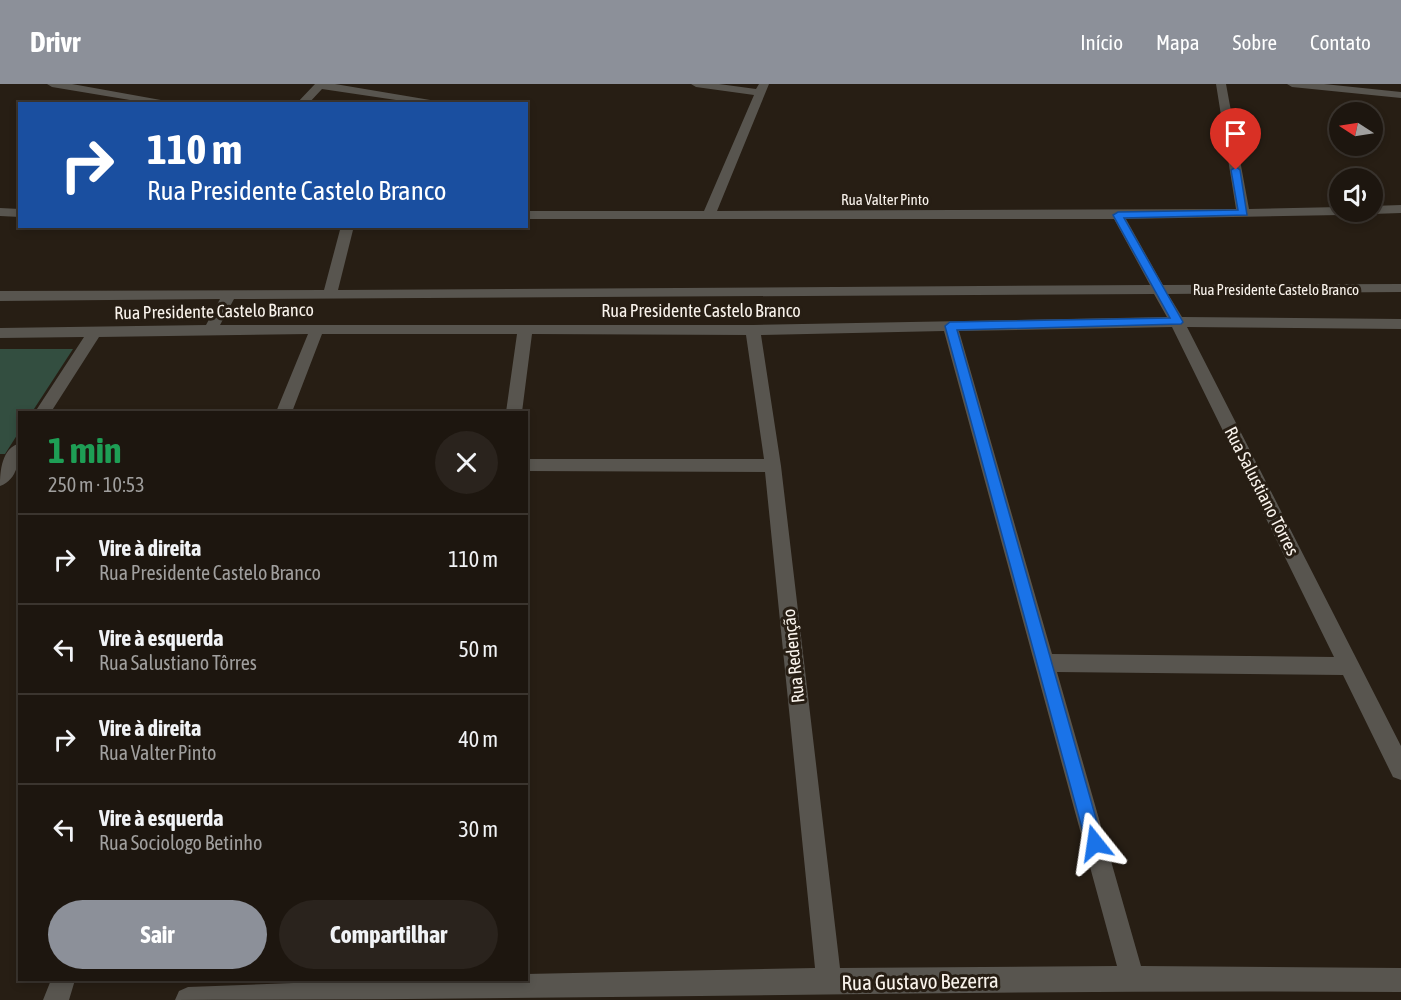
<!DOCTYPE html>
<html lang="pt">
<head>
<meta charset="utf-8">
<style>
  :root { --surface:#1d160f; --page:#2a231d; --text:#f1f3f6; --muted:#a09f9e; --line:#3b352f; --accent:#8c9099 }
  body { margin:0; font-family:"Asap Condensed",sans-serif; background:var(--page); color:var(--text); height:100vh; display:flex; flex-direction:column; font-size:22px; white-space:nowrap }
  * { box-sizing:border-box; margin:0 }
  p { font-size:20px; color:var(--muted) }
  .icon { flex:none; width:33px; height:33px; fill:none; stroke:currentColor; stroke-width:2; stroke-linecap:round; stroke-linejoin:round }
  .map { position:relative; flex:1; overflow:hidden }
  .sheet { position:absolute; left:18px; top:327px; width:510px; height:570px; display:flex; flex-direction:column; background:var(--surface); border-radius:0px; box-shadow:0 3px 9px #0003,0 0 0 2px var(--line) }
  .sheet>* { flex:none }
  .banner { position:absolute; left:18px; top:18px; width:510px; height:126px; border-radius:0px; box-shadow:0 3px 9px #0003,0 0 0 2px var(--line); background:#1a4fa0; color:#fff; overflow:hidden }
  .needle { width:39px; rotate:282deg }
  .controls { position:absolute; left:1329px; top:18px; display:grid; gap:12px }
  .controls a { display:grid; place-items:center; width:54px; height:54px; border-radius:50%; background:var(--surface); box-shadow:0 3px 9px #0003,0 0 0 2px var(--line); font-size:30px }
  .pin { position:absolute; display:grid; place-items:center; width:51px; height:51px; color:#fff; margin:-62px -26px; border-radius:50% 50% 50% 0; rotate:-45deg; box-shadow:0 0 6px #0007 }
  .pin .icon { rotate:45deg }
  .me { position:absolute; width:66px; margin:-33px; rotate:345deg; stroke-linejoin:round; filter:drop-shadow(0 0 4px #0008) }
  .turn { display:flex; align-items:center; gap:21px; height:126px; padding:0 30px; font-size:27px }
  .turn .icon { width:78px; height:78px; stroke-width:2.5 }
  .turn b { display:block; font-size:42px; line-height:51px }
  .round { display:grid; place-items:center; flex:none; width:63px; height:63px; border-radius:32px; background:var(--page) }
  .overview { display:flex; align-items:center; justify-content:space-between; height:102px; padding:0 30px }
  h1 { font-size:36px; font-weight:700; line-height:45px; color:#1e9e55 }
  .primary-button { display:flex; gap:12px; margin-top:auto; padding:12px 30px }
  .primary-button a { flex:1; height:69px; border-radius:36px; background:var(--accent); color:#fff; font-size:24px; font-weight:700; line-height:69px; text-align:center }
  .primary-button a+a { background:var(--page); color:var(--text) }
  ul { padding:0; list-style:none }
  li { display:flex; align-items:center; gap:18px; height:90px; padding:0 30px; border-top:2px solid var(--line) }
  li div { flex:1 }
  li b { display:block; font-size:22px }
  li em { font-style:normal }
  header { display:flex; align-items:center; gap:36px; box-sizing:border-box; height:84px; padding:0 30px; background:var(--accent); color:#fff }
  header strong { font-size:28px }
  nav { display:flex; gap:33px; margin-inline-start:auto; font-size:21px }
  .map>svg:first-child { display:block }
</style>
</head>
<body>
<header>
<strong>Drivr</strong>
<nav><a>Início</a><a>Mapa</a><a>Sobre</a><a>Contato</a></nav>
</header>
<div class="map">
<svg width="1401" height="916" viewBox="0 0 1401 916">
  <rect width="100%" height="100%" fill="#271e14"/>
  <path fill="#334e40" d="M0,265h73l-41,63h-12l-1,20 -14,22h-5z"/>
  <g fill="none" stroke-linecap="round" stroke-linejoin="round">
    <path fill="#58554f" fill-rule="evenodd" d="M47,0h25l111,20h-29l-102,-17z
      M315,0h20l119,20h-31l-101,-15 -14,15h-12z
      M691,0h28l37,5 3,-5h10l-52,127 519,-2 -20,-125h10l23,125 91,-2v5h6l-6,3 -214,4 37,66 238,-1v8l-233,2 14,23 219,2v10l-214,-2 214,419v34l-8,-3 -50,-102 -286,-3 84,294 260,2v24c-409,-3 -816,8 -1226,8l4,-9 9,-4 184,-7h154v-6l289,-6 -50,-496 -239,-1v-12h238l-18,-124 -214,-1 -10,78h-16l11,-78h-195l-30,78h-16l32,-78 -209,3 -48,75h-16l49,-75 -84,1v-10l206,-3 14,-26 -220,2v-10l324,-1 17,-64h13l-16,64 812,-5 -36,-66h-588v-8h178l50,-116 -58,-8zM1154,210l13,23 -414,8h-533l14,-26zM1172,243l162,330 -282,-3 -93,-323zM944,247l173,635 -277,2 -59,-502 -20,-131z
      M1287,0h37l77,8v6l-109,-11z
      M1401,121v8l-29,1 -5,-2h5v-6z
      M0,124l20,1v8l-20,-1z
      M20,359c0,15 -2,37 -20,43 0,-16 2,-38 20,-43z
      M51,896h24l-6,20h-26z"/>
  </g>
  <path fill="#1a73e8" stroke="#114b97" stroke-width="1.5" d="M1236,83l4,3 7,45 -123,3 59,104 -2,2 -224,6 146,513 -2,6 -6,2 -6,-2 -3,-6 -141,-517 5,-4 220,-4 -57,-103 5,-3 120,-2 -7,-40z"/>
  <g text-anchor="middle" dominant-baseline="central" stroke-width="6" stroke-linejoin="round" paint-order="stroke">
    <g font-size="15" fill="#f9f3ec" stroke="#271e14">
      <text x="885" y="115">Rua Valter Pinto</text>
      <text x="1276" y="205">Rua Presidente Castelo Branco</text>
    </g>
    <g font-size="18" fill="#f9f3ec" stroke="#271e14">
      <text x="701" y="226">Rua Presidente Castelo Branco</text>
      <text transform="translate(214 227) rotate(-1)">Rua Presidente Castelo Branco</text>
      <text transform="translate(1262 407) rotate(63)">Rua Salustiano Tôrres</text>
      <text transform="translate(793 572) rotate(-96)">Rua Redenção</text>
    </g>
    <g font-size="21" fill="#f9f3ec" stroke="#271e14">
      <text transform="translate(920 897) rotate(-1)">Rua Gustavo Bezerra</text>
    </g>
  </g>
</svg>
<div class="controls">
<a><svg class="needle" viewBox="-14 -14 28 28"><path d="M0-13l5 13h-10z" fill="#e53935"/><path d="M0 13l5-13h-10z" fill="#a09f9e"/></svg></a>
<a><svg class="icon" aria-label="sound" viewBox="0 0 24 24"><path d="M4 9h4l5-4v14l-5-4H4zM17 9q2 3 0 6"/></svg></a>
</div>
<div class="pin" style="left:1236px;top:86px;background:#d93025"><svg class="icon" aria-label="arrive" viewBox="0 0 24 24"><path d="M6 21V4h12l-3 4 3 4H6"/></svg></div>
<svg class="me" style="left:1095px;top:759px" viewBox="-20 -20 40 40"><path d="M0-17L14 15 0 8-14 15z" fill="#1a73e8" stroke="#fff" stroke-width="4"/></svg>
<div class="banner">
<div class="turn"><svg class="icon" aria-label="right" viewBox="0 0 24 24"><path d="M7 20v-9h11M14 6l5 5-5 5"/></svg><div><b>110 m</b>Rua Presidente Castelo Branco</div></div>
</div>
<section class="sheet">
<div class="overview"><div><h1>1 min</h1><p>250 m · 10:53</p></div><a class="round"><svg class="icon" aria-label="close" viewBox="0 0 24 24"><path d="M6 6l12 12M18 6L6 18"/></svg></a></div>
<ul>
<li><svg class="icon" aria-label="right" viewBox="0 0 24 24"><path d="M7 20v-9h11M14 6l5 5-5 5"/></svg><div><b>Vire à direita</b><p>Rua Presidente Castelo Branco</p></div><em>110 m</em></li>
<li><svg class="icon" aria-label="left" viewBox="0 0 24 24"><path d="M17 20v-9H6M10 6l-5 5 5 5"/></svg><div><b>Vire à esquerda</b><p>Rua Salustiano Tôrres</p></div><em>50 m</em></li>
<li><svg class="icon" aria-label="right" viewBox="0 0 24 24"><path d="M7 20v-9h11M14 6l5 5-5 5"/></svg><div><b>Vire à direita</b><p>Rua Valter Pinto</p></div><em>40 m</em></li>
<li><svg class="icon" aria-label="left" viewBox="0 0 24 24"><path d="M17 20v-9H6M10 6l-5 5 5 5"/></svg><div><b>Vire à esquerda</b><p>Rua Sociologo Betinho</p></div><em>30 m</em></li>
</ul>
<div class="primary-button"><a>Sair</a><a>Compartilhar</a></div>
</section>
</div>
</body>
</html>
